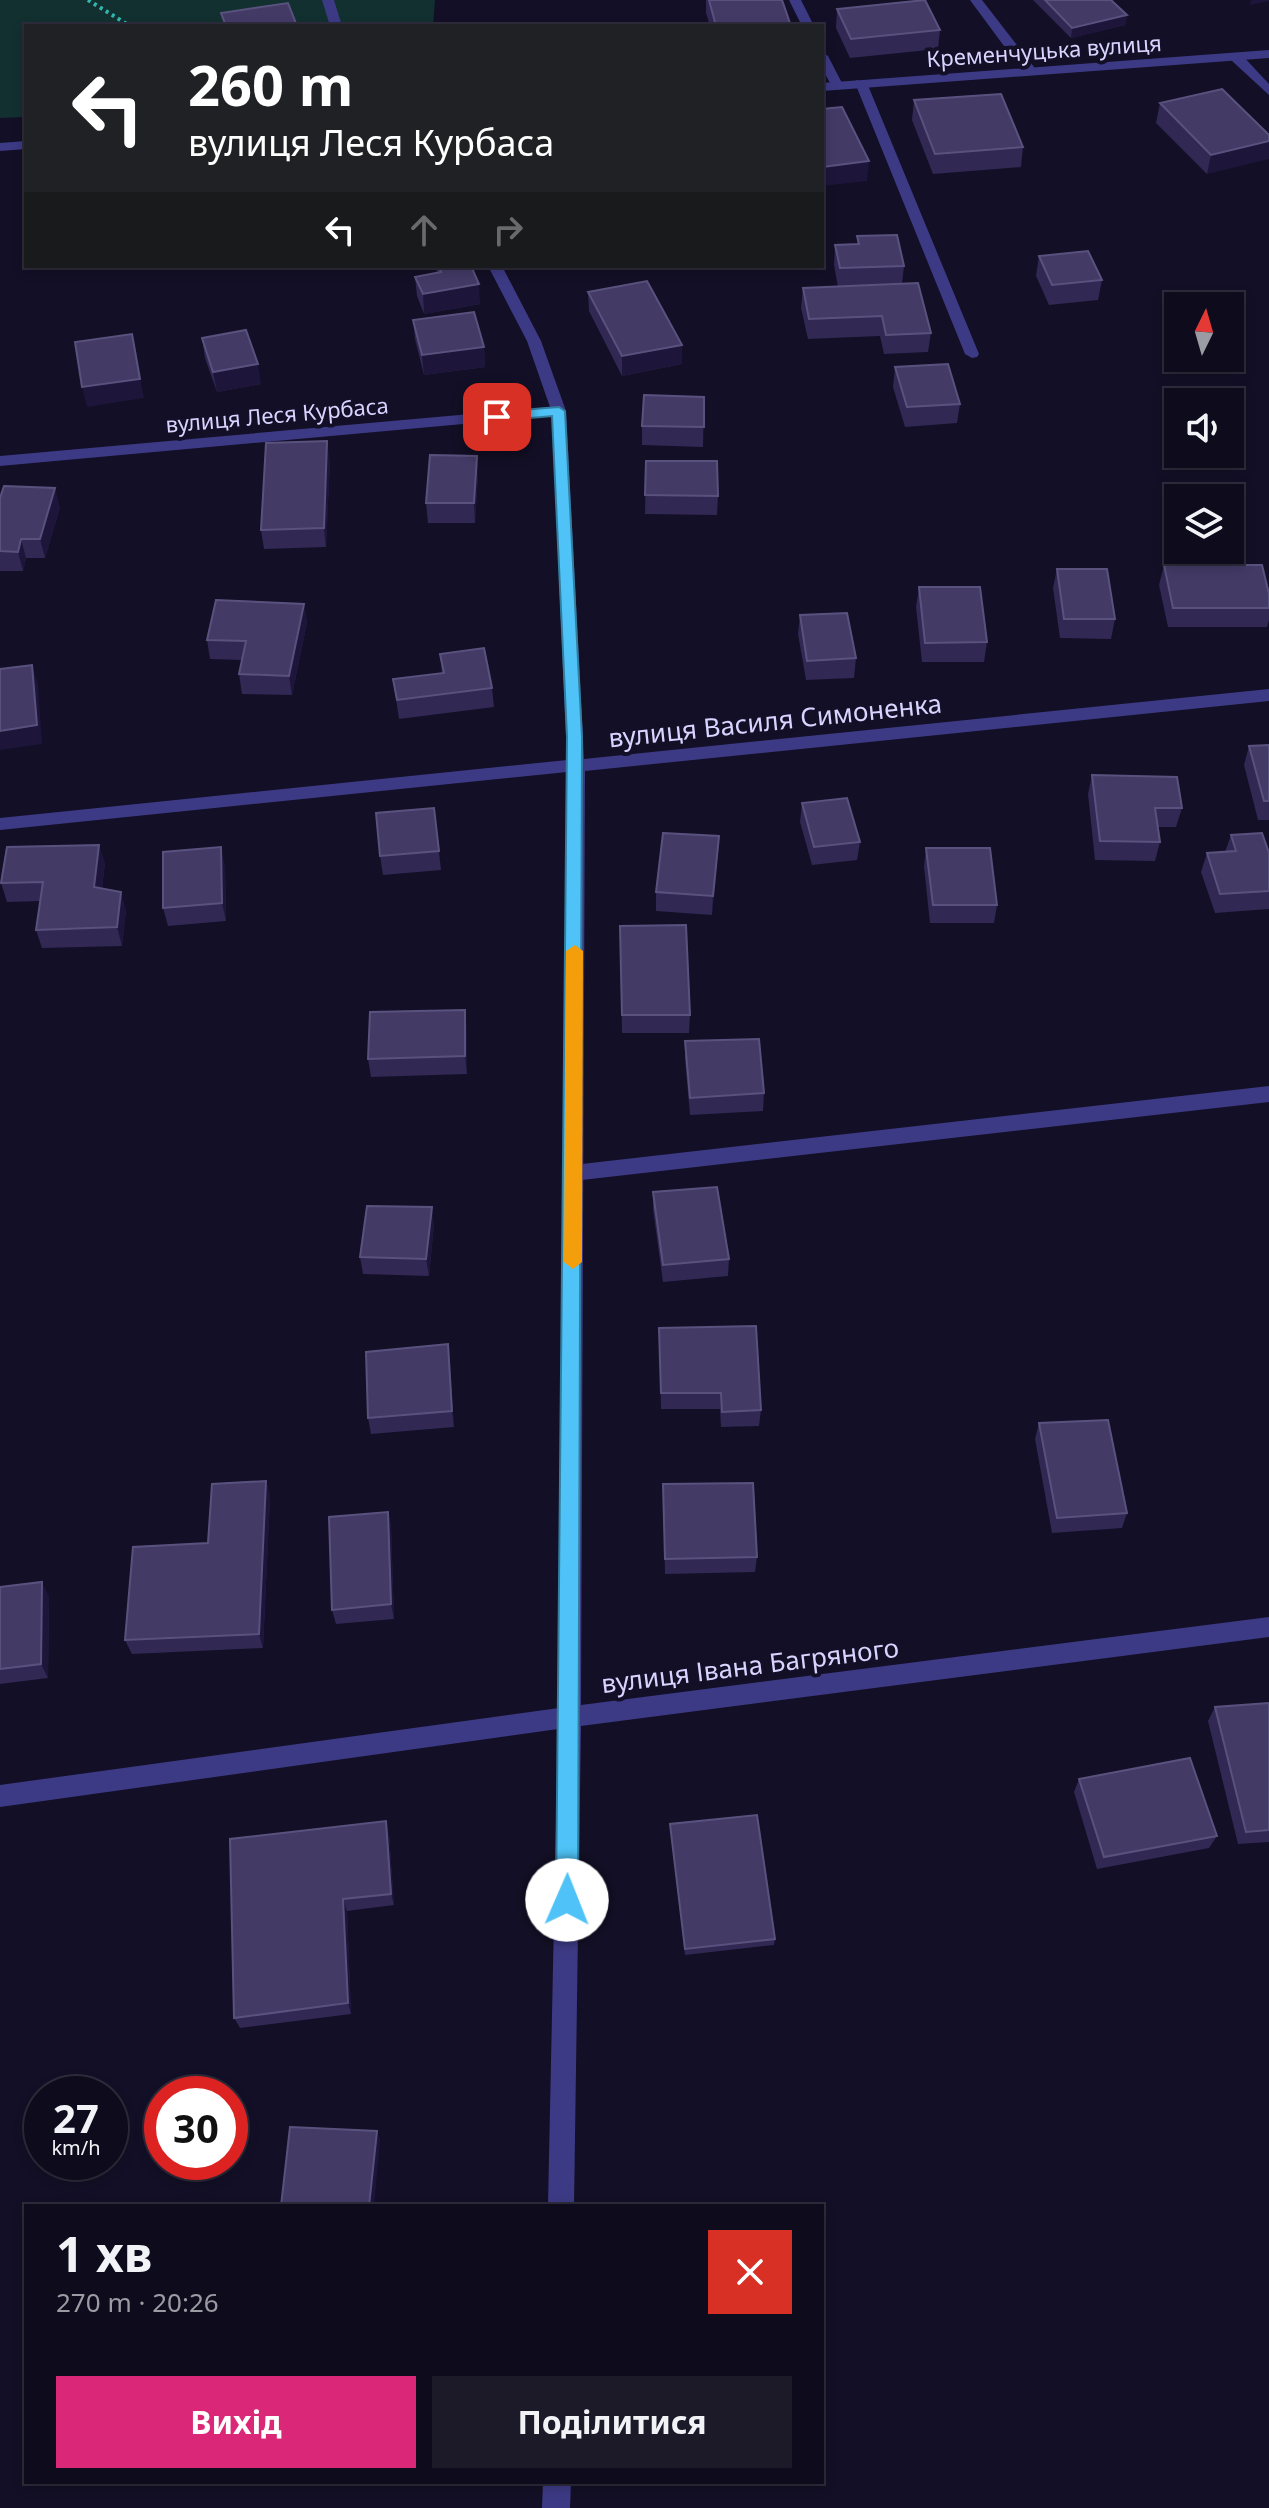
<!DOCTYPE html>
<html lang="uk">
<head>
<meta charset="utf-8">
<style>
  :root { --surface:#0e0b1c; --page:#1c1929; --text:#f1f3f6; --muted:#9b9ba3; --line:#2e2b3b; --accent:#db2777 }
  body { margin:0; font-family:"Noto Sans",sans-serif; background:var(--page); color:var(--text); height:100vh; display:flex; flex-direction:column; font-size:30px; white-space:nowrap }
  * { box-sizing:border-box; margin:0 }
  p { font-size:26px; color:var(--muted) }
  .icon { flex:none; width:44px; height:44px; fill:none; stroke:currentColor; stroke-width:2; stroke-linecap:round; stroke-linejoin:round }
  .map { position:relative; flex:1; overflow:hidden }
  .sheet { position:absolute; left:24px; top:2204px; width:800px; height:280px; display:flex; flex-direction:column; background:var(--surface); border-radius:0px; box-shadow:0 4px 12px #0003,0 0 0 2px var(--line) }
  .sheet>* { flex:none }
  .top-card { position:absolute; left:24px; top:24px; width:800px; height:244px; border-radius:0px; box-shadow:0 4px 12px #0003,0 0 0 2px var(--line); background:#202124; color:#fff; overflow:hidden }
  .needle { width:52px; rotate:5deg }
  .buttons { position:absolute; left:1164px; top:292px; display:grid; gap:16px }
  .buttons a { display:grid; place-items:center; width:80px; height:80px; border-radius:0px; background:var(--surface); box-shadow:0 4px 12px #0003,0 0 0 2px var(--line); font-size:40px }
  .speed { position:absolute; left:24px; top:2076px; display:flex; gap:16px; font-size:40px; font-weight:700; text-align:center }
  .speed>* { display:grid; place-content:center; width:104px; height:104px; border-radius:50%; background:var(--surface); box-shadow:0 4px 12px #0003,0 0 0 2px var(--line); line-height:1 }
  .speed small { font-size:20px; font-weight:400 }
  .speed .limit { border:12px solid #d22; background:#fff; color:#111 }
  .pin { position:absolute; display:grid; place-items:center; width:68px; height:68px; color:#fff; margin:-34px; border-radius:16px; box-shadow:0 4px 12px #0006 }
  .me { position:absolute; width:88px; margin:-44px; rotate:1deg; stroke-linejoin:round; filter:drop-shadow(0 0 6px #0008) }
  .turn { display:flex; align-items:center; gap:28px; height:168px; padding:0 32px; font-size:36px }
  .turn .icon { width:104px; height:104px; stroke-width:2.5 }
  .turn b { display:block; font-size:56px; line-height:68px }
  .lanes { display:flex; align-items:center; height:76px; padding:0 32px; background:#0003; justify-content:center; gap:40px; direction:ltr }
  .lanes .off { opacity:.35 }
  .round { display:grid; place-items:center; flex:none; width:84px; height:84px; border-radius:0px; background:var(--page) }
  .headline { display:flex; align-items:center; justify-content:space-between; height:136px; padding:0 32px }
  h1 { font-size:48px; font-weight:700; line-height:60px }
  .primary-button { display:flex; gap:16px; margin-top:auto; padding:16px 32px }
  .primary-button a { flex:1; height:92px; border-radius:0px; background:var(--accent); color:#fff; font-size:32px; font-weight:700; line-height:92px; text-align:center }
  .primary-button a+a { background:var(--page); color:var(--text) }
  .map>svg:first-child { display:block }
</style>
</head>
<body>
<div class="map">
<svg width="1269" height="2508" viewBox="0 0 1269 2508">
  <rect width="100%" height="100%" fill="#130f26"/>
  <path fill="#12302f" d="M0,0h435l-2,26h-407v91l-26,1z"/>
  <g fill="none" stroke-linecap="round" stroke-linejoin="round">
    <path stroke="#2fb8b0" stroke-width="4" stroke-dasharray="3 4" stroke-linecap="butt" d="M88,0l42,26"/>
    <path fill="#3d3a85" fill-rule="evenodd" d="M322,0h12l8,26h-12z
      M789,0h12l13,26h-12z
      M970,0h12l52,67v6h-10z
      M822,52l6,4 15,29 -1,3 -11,-3 -9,-17z
      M1231,54h10l28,30v11l-38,-35z
      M856,80l11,3 112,271 -2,3 -5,1 -7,-4 -110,-271z
      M1269,1086v16l-696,79 -7,-2 -3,-6 3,-6 7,-2z"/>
    <path fill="#3d3a85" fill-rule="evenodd" d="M488,266h14l39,75 25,70 18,348 685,-70v12l-684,70 -4,934 688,-88v20l-688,89 -7,480h-26l10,-477 -558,78v-22l559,-77 8,-936 -567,58v-12l567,-58 -15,-344 -552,50v-10l550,-49 -23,-66z
      M543,2482h28l-1,26h-28z"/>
    <path fill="#3d3a85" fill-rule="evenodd" d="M1269,50v8l-447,33v-8z
      M26,141v8l-26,2v-8z"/>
  </g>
  <path fill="#312854" d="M706,0h76l9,26h-81l-4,-13z
    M1033,0h78l16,15 -2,10 -54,13z
    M837,9l103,21 -2,19 -88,9 -14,-30z
    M914,100l109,47 -2,20 -88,7 -21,-54z
    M1160,103l109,32 -62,39 -51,-51z
    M857,236l47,30 -2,18 29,49 -3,19 -44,2 -4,-18 -72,3 -7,-31 2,-20 35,-1 -4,-22 1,-20 22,-1z
    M1039,256l63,24 -4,20 -49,5 -13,-29z
    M436,266h35l9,38 -56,10 -7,-18 -2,-19 22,-4z
    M588,292l94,53v19l-60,12 -33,-65z
    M413,320l71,27 1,20 -61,8 -9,-36z
    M202,338l59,46 -44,8 -12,-34z
    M895,367l65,37 -3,19 -52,4 -12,-40z
    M704,397l-1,50 -61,-2v-19z
    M330,460l-4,87 -62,2 -3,-19z
    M646,461l72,35 -1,19 -72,-1z
    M478,475l-3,48h-47l-2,-20z
    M0,498l60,9 -15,51h-19l-3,13h-23z
    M1164,565l105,29v26l-2,7h-99l-9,-42z
    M1057,569l58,50 -4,20 -51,-1 -7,-50z
    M919,587l68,55 -3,20h-62l-6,-55z
    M304,604l3,19 -15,72 -50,-1 -3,-20 3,-14 -32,-1 -3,-19z
    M800,615l56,43 -2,20 -48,2 -8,-46z
    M440,654l52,34 2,19 -95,12 -6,-40 49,-6z
    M1269,745v75h-11l-14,-55 5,-19z
    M1092,775l90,33 -6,19h-18l2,15 -5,19 -60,-1 -7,-66z
    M802,803l58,39 -3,18 -45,5 -12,-43z
    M434,808l7,62 -58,5 -3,-19z
    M1231,835l38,18v56l-54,4 -14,-41 6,-19 18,-1z
    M719,836l-7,79 -56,-4v-19z
    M926,848l71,57 -3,18h-64l-6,-56z
    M105,863l-3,25 24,22 -4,36 -80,2 -6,-18 4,-29 -33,1 -6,-19z
    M225,865l1,56 -58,5 -5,-18z
    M620,926l70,89 -1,18h-67z
    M467,1028v46l-96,3 -3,-18z
    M685,1041l79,52 -1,18 -73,4 -5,-56z
    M653,1192l76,67 -1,17 -65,6 -10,-73z
    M434,1224l-5,52 -66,-2 -3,-17z
    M659,1328l102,82 -2,16 -38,1 -1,-18h-59z
    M448,1344l6,83 -83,7 -3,-16z
    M1039,1423l88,90 -5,15 -70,5 -17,-94z
    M266,1481l4,16 -7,151 -131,6 -7,-14 83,-97z
    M663,1484l94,73 -2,15 -90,2z
    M388,1512l3,15 3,92 -58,5 -4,-14z
    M0,1587l49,9 -1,82 -48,6z
    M1269,1703v139l-31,2 -30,-123 7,-14z
    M1079,1779l138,57 -8,12 -112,21 -23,-77z
    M670,1824l105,115 -1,6 -89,10z
    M389,1834l5,71 -47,6 4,103 -111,14 -6,-10z"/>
  <path fill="#1d163a" d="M1251,0h18v1l-19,4z
    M1127,15l-2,10 -54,13 1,-10z
    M1269,141v18l-62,15 4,-19z
    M869,161l-2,20 -45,5v-19z
    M479,284l1,20 -56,10 -1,-20z
    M132,334l12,64 -57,9 -5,-20z
    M682,345v19l-60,12v-20z
    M484,347l1,20 -61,8 -2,-20z
    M258,364l3,20 -44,8 -4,-20z
    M327,441l3,19 -4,87 -2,-19z
    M477,456l1,19 -3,48 -1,-20z
    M55,488l5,19 -15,51 -5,-19z
    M21,539l5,19 -3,13 -5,-19z
    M304,604l3,19 -15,72 -3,-19z
    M32,665l6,19 4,60 -42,6v-19z
    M719,836l-1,19 -6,60 1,-19z
    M99,845l6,18 -5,42 -6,-18z
    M221,847l4,18 1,56 -4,-18z
    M121,892l5,18 -4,36 -5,-19z
    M465,1010l2,18v46l-2,-18z
    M432,1207l2,17 -5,52 -3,-17z
    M448,1344l2,17 4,66 -2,-16z
    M266,1481l4,16 -7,151 -4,-14z
    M388,1512l3,15 3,92 -3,-15z
    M42,1582l7,14 -1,82 -7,-14z
    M386,1821l3,13 5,71 -3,-11z
    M343,1899l4,12 4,103 -3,-11z
    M377,2131l3,9 -6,66h-5z"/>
  <path fill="#433a66" stroke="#5a527e" stroke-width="2" d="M709,0h73l9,26h-75z
    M925,0l15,30 -89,9 -14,-30z
    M1045,0h66l16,15 -55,13z
    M288,3l9,23h-71l-5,-13z
    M638,24l1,2h-27z
    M1222,89l47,46v6l-58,14 -51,-52z
    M1001,94l22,53 -88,7 -21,-54z
    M842,107l27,54 -47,6v-58z
    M897,235l7,31 -64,2 -5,-23 24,-1 -2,-8z
    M1088,251l14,29 -50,5 -13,-29z
    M438,266h33l8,18 -56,10 -8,-17 26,-5z
    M647,281l35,64 -60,11 -34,-64z
    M918,283l13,50 -45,2 -4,-19 -73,3 -6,-31z
    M474,312l10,35 -62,8 -9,-35z
    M246,330l12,34 -45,8 -11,-34z
    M132,334l8,45 -58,8 -7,-45z
    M948,364l12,40 -53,3 -12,-40z
    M644,395l60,2v30l-62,-1z
    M327,441l-3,87 -63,2 5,-87z
    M430,455l47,1 -3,47h-48z
    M646,461h71l1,35 -73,-1z
    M4,486l51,2 -15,51h-19l-3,13 -18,-1v-53z
    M1164,565h98l7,29v14h-96z
    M1057,569h50l8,50h-51z
    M919,587h61l7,55 -62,1z
    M216,600l88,4 -15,72 -50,-2 7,-33 -39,-1z
    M847,613l9,45 -49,3 -7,-46z
    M484,648l8,40 -95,12 -4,-21 51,-6 -4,-19z
    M32,665l5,60 -37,6v-62z
    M1269,745v56h-5l-15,-55z
    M1092,775l85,2 5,31h-27l5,34 -60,-1z
    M847,798l13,44 -46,5 -12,-44z
    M434,808l5,43 -59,5 -4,-43z
    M663,833l56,3 -6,60 -57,-4z
    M1262,833l7,20v38l-49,3 -13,-41 29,-2 -5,-16z
    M99,845l-5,42 27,5 -4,35 -81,3 7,-48 -42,1 6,-36z
    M221,847l1,56 -59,5v-56z
    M926,848h64l7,57h-64z
    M686,925l4,90h-68l-2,-89z
    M465,1010v46l-97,3 2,-47z
    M759,1039l5,54 -74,5 -5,-57z
    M717,1187l12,72 -66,6 -10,-73z
    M367,1206l65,1 -6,52 -66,-2z
    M756,1326l5,84 -39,2 -1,-19h-60l-2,-65z
    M448,1344l4,67 -84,7 -2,-66z
    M1108,1420l19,93 -70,5 -18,-95z
    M266,1481l-7,153 -134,6 8,-93 75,-4 4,-59z
    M753,1483l4,74 -92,2 -2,-75z
    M388,1512l3,92 -59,6 -3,-93z
    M42,1582l-1,82 -41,5v-82z
    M1269,1703v127l-23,2 -31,-125z
    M1190,1758l27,78 -113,21 -25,-78z
    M757,1815l18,124 -90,10 -15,-125z
    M386,1821l5,73 -48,5 5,104 -114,15 -4,-179z
    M290,2127l87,4 -8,75h-88z"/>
  <path fill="#4fc3f7" stroke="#337fa1" stroke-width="2" d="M559,407l6,4 17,326 -4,1163 -4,8 -7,3 -8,-3 -3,-8 11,-1163 -15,-321 -55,5 -7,-4 7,-5z"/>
  <path fill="#f59e0b" d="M575,945l8,6 -1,311 -9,7 -9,-7 2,-311z"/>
  <g text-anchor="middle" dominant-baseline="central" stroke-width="8" stroke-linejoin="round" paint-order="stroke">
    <g font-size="22" fill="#d9d4ff" stroke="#130f26">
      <text transform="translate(1044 50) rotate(-4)">Кременчуцька вулиця</text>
      <text transform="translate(277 414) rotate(-5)">вулиця Леся Курбаса</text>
    </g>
    <g font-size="26" fill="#d9d4ff" stroke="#130f26">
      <text transform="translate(775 720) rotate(-6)">вулиця Василя Симоненка</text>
      <text transform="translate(750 1665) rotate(-7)">вулиця Івана Багряного</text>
    </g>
  </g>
</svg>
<div class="buttons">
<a><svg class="needle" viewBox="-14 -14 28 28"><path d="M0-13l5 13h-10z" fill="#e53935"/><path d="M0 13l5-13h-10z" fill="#9b9ba3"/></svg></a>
<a><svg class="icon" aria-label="sound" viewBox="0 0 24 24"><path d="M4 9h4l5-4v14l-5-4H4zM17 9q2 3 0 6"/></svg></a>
<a><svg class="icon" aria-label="layers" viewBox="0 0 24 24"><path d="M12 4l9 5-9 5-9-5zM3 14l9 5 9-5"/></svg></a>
</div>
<div class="speed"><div>27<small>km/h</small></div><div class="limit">30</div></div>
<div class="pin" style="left:497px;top:417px;background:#d93025"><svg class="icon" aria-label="arrive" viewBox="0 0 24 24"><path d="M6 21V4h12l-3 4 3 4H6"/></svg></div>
<svg class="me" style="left:567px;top:1900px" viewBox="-20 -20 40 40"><circle r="19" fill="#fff"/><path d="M0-13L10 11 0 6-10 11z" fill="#4fc3f7"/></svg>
<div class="top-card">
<div class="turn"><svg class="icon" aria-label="left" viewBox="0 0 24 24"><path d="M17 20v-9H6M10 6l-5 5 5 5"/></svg><div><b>260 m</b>вулиця Леся Курбаса</div></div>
<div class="lanes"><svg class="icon" aria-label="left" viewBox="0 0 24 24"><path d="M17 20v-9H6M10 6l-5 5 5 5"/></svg><svg class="icon off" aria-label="ahead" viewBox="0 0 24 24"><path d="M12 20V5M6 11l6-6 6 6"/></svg><svg class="icon off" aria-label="right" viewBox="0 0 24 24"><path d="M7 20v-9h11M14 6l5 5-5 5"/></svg></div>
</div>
<section class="sheet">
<div class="headline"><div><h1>1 хв</h1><p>270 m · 20:26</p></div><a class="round" style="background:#d93025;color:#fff"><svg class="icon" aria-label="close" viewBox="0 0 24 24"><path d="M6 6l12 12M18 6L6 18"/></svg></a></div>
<div class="primary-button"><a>Вихід</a><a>Поділитися</a></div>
</section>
</div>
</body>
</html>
